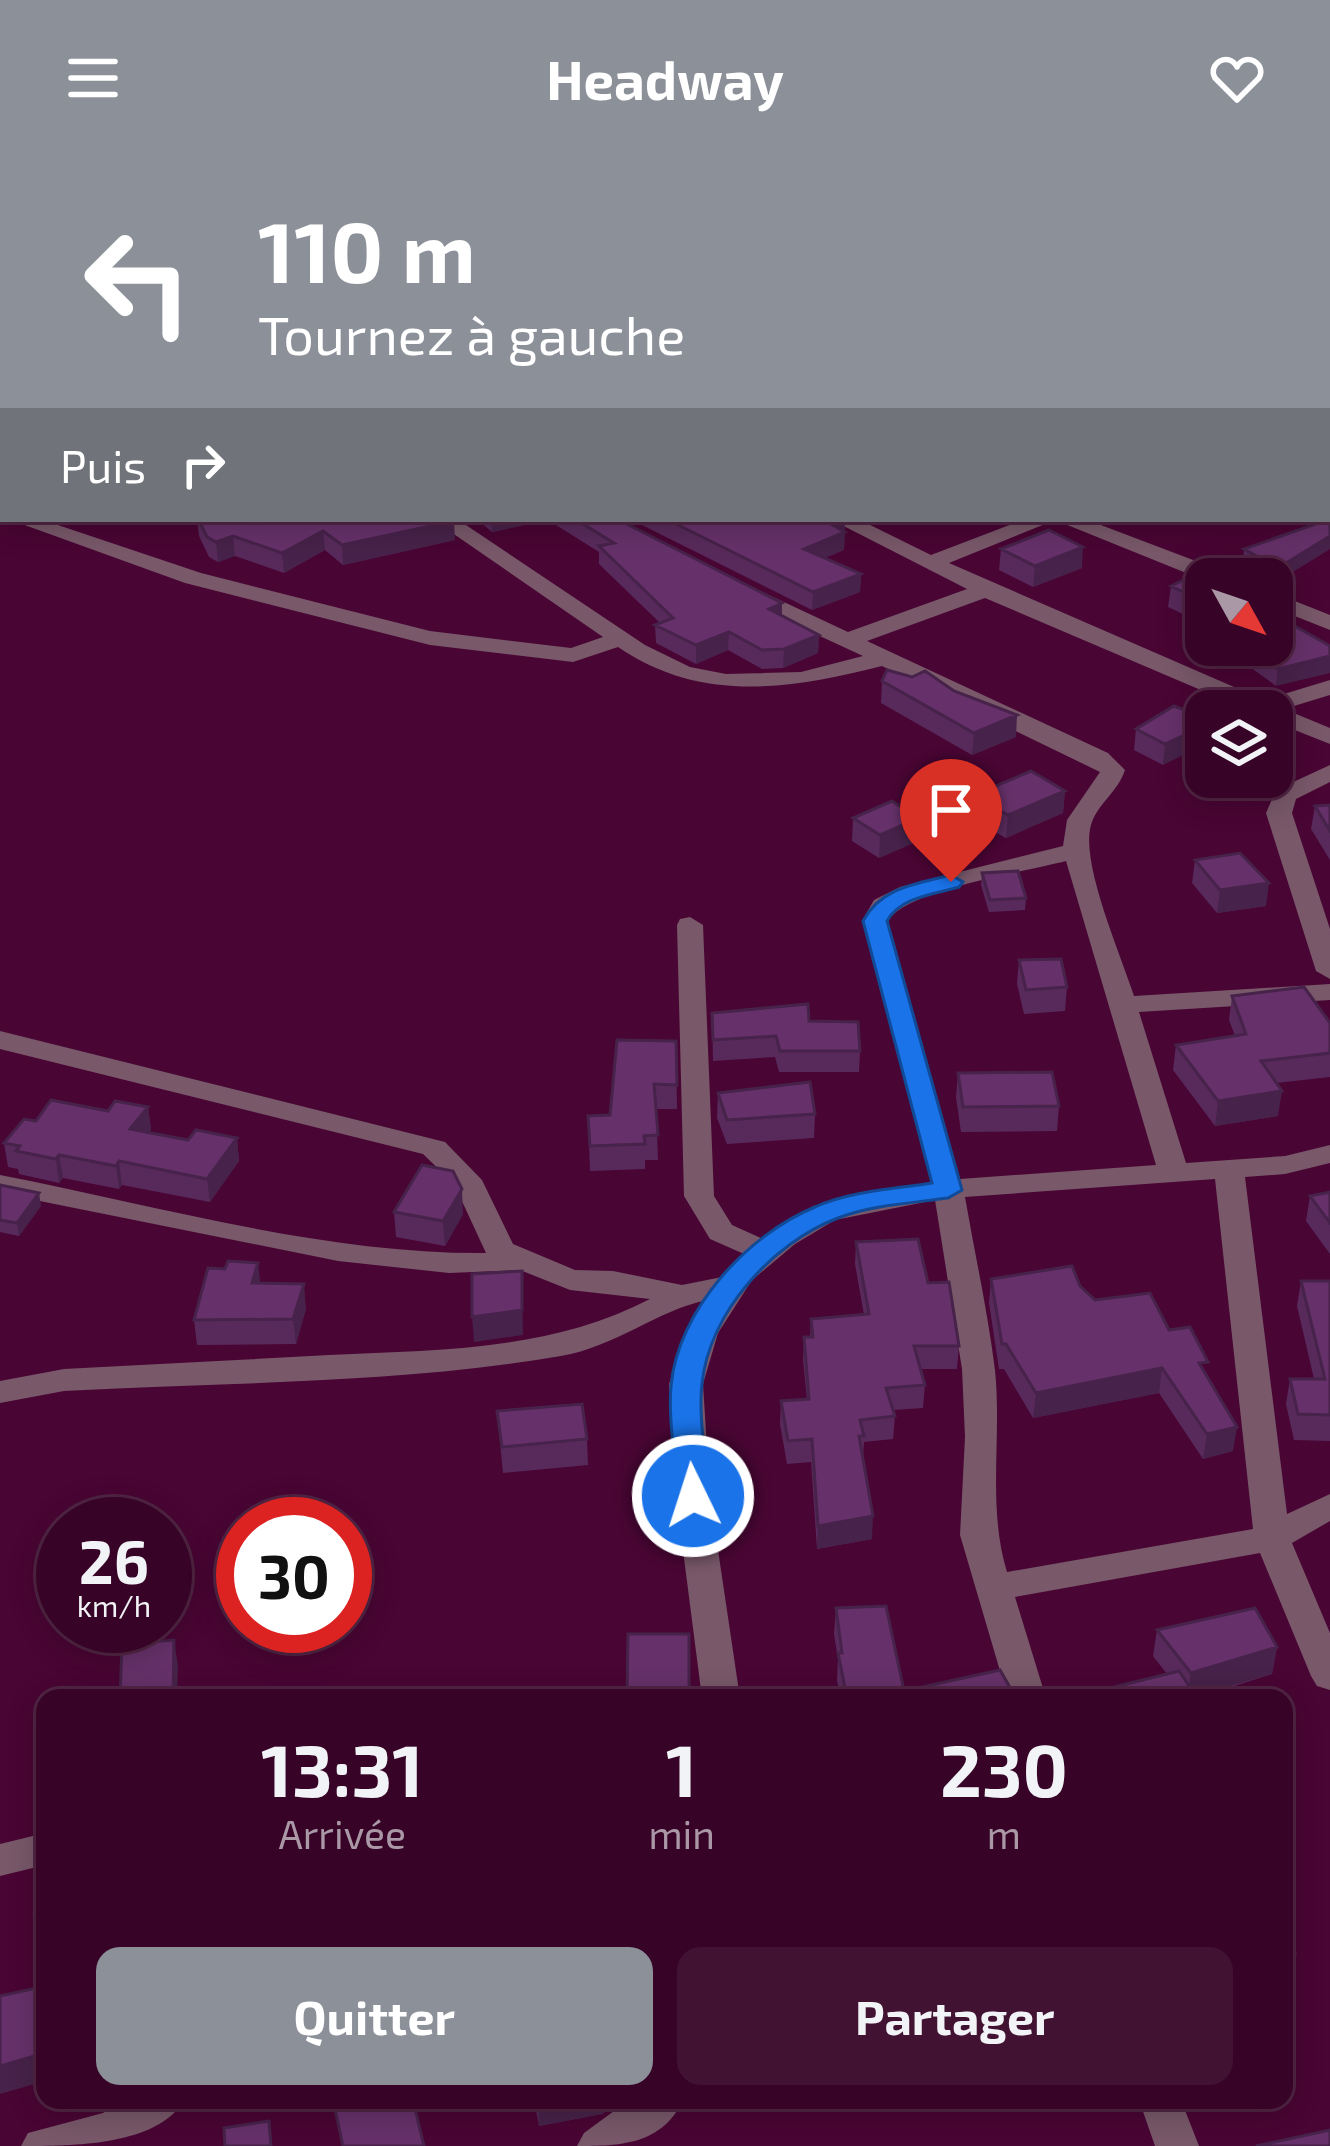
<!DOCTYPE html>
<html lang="fr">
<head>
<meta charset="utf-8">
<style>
  :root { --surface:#370427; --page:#421233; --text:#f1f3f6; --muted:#aa98a7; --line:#512544; --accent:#8c9099 }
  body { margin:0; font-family:"Exo 2",sans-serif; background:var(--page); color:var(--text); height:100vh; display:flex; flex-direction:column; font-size:45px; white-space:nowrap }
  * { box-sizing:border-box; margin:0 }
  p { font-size:39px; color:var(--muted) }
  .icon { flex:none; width:66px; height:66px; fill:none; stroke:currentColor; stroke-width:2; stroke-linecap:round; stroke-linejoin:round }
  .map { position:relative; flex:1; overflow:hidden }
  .side { position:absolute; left:36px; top:1533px; width:1257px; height:420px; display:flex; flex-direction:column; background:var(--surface); border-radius:24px; box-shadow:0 6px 30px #0003,0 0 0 3px var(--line) }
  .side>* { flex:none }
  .top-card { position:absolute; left:0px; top:0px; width:1332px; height:366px; box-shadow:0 6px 30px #0003,0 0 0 3px var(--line); background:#8c9099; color:#fff; overflow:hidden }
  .needle { width:78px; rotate:130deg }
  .fabs { position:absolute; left:1185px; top:402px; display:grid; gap:24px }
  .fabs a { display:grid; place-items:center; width:108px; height:108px; border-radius:24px; background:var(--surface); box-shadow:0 6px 30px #0003,0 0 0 3px var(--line); font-size:60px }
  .speed { position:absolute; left:36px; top:1341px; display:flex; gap:24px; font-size:60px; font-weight:700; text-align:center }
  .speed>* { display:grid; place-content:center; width:156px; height:156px; border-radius:50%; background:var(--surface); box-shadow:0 6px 30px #0003,0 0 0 3px var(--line); line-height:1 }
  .speed small { font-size:30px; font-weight:400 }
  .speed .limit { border:18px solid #d22; background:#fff; color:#111 }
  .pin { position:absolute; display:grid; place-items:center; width:102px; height:102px; color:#fff; margin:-123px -51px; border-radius:50% 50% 50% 0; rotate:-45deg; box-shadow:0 0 12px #0007 }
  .pin .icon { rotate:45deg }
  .me { position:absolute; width:132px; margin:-66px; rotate:356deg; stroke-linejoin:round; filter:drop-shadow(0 0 9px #0008) }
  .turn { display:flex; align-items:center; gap:42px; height:252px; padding:0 60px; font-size:54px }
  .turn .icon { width:156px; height:156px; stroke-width:2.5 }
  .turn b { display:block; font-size:84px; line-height:102px }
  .then { display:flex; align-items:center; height:114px; padding:0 60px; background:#0003; gap:24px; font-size:45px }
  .eta { display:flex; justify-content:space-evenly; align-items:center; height:204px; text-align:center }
  .eta b { font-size:72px; font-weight:700; line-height:84px }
  .button { display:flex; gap:24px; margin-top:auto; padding:24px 60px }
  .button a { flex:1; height:138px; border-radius:24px; background:var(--accent); color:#fff; font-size:48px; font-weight:700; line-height:138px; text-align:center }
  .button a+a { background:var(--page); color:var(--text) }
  header { display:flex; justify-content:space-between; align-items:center; height:156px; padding:0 60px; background:var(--accent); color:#fff; font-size:54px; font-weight:700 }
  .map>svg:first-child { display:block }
</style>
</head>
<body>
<header><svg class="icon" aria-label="menu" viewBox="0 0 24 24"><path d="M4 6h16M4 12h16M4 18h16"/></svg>Headway<svg class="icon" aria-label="heart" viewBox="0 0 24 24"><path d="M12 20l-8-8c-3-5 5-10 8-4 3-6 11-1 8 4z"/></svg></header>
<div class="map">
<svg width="1330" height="1990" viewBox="0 0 1330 1990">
  <rect width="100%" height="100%" fill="#490534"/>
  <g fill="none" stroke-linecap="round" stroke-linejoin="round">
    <path fill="#785869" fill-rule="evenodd" d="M128,0h22l2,3h-22z
      M606,0h22l2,3h-22z
      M1020,0h24l2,3h-24z
      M0,19h3v10h-3z
      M0,142h3v12h-3z
      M0,179l3,1v12l-3,-1z
      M1329,239h1v12h-1z
      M1329,339h1v13h-1z
      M8,363h32l161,54 229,58 141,17 32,-11 -171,-118h25l188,126 45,22 36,7 75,-2 62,-16 -123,-57v-10h16l92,43 119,-43 -137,-70h28l73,36 94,-36h60l145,55 3,5 -27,2 -151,-61 -106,43 315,137 66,-20v15l-46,14 46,19v16l-58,-23v-10h-22l-265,-113 -118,43 241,112 17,17c-7,22 -28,34 -34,55 -11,38 30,130 43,171l196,-12v16l-191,12 47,151 99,-7 45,-11v18l-45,11 -40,3 42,337 43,-20v27l-38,22 38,90v57l-13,-4 -6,-10 -51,-123 -245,44 31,101h-38l-48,-163 5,-98 -3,-68 -27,-169 -100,20 -40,24 -43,36 -34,53 -15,51 7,112 30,202h-38l-26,-202 -7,-112 17,-51 21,-33c-49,10 -92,47 -146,56 -163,28 -332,26 -497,35l-64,12v-22l64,-12c88,-5 177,-9 265,-14 110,-5 221,-4 321,-56l-80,-9 -50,-20 -71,3 -111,-12 -338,-68v-18c159,31 323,79 486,78l-32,-69 -31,-30 -423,-105v-18l445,111 37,38 31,64 62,26 38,1 69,14 40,-8 22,-23 -34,-15 -26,-43 -7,-271 3,-6 10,-2 13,8 11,271 18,29 31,14 50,-33 118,-24 -69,-261 12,-21 26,-13 163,-41 4,-26 33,-48 -218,-106c-91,23 -181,38 -264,-19l-45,15 -143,-17 -245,-62zM1066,705l90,304 -196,14 -72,-258c17,-31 141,-50 178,-60zM1215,1023l38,350 -246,43c-20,-65 -5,-134 -12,-202 -7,-57 -20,-115 -30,-173z
      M1272,436l58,23v15l-58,-23z
      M1330,609v17l-34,17 -4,14 38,116v50l-14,-8 -50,-158 10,-23z
      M45,1677v32l-45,11v-32z
      M125,1944h59c-26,46 -112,46 -163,46l7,-13 75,-20z
      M629,1944h54c-21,45 -63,46 -106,46l7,-13z
      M1139,1944h42l18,46h-44z"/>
  </g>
  <path fill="#582a5b" d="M575,0h39v3h-38z
    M669,0h307l3,3h-305z
    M1069,0h187l-1,3h-180z
    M197,363h47l12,5 199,16 -112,25 -18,-15 -41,23 -49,-17 -17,6 -9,-5 -10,-21z
    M477,363h140l165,84v13l37,19 -1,18 -35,15 -21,1 -34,-19 -32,14 -40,-21 -1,-18 5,-2 -61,-59v-12l-51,-32 -56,12z
    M630,363h215l-1,31 -19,8 36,16 -1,18 -48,18z
    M1330,363v30l-54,33 -33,-19 1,-14z
    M1001,393l81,19 -49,19 -34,-17z
    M1206,423v46l-38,-18 3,-21z
    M1286,465l-10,65 -41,-30 1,-11h36z
    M882,525l134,56 -44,18 -91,-52z
    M1174,550l-11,59 -29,-15 2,-21z
    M1065,635l-2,22 -57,25 -36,-19 2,-23z
    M1330,649v55l-19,-31 4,-23z
    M853,662l65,23 -39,17 -27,-17z
    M1195,704l71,46 -49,7 -25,-30z
    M982,717l44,25 -1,12 -36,2 -8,-27z
    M1019,804l48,27 -2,24 -41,3 -7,-30z
    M1232,840l98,27v54l-54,6 2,33 -63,10 -42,-56 3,-25 59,-9 -6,-16z
    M712,857l97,8 51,30 -1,21h-80l-4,-15 -62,4z
    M676,885l1,68h-21l2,51h-13v9l-55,2 -2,-55 22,-1z
    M958,917l101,33 -2,25 -96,1 -5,-35z
    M718,937l97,21 -1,24 -87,6 -10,-26z
    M148,951l3,23 -3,3 40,7 49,-2 2,23 -29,41 -88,-17 -3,4 -56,-11 -4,5 -40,-9 -1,-5 -10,-2 -4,-24 32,-22z
    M0,1029l41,21 -22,30 -19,-4z
    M1330,1036v62l-24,-33 4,-25z
    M394,1056l69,2 -18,32 -49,-9z
    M856,1086l72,41 31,63 -2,23h-37l5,16 -2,23 -30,2 2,6 -2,23 -29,3 -1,15 9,82 -55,10 -6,-87 -24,2 -7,-40 1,-23 26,-1 -4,-40 1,-23h6l1,-18 53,-4 -9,-51z
    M991,1123l89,7 15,14 74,30 37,45 27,76 -30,8 -44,-66 -126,25 -29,-49h-5l-10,-66z
    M1301,1125h29v160l-36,-1 -8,-36 4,-25h24l-17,-73z
    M261,1127l45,26 -10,35 -99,1 -3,-25z
    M497,1255l90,28 1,26 -85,8z
    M836,1452l68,83 112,7h-176l-3,-18 1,-21 -4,-25z
    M1157,1474l120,17 -5,27 -75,24h-92l1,-9 61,-15 -14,-18z
    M1284,1773l11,24 -5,24 -6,1z
    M534,1944h87l-19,14 -63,12z"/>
  <path fill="#47224a" d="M0,0h41l-12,3h-26v7l-3,1z
    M514,0h32l-26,3h-6z
    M3,228v17h-3v-16z
    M491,363h57v1l-56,12z
    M832,363h13l-1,12 -18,-10z
    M454,365l1,19 -112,25 -1,-20z
    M323,375l2,19 -41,23 -2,-20z
    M845,376l-1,18 -41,17 1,-18z
    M233,380l2,20 -17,6 -2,-20z
    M1330,380v13l-54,33 2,-14z
    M1083,391l-1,21 -49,19 2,-21z
    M861,418l-1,18 -48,18 1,-18z
    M782,447v19l-13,-13z
    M729,476l-1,18 -32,14v-19z
    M819,479l-1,18 -35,15 1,-19z
    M1330,500v17l-54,13 2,-17z
    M1017,559l-1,22 -44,18 2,-22z
    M1206,569v19l-43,21 2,-21z
    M1065,635l-2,22 -57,25 2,-23z
    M919,662l-1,23 -39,17 1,-23z
    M1269,727l-3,23 -49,7 3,-23z
    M1282,935l-4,25 -63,10 3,-25z
    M148,951l3,23 -18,23 -3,-24z
    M237,982l2,23 -29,41 -3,-23z
    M59,999l4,23 -4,5 -3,-24z
    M119,1005l3,24 -3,4 -3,-23z
    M462,1033l1,25 -18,32 -2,-25z
    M39,1037l2,13 -22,30 -2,-13z
    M258,1107l3,25 -9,-5z
    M522,1115l1,64 -49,7 -2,-25z
    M304,1128l2,25 -10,35 -3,-25z
    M1162,1212l-3,25 -126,25 3,-25z
    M1237,1271l-4,24 -30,8 4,-25z
    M873,1360l-1,23 -55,10 1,-23z
    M174,1484l4,26 -1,32h-4z
    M1277,1491l-5,27 -85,24 4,-25z
    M45,1897v28l-45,13v-28z
    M538,1944h83l-19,14 -63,12z"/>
  <path fill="#66316a" stroke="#47224a" stroke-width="3" d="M272,0h82l6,3h-88z
    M472,0h43l1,3h-43z
    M692,0h284l3,3h-282z
    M1098,0h158l-1,3h-151z
    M3,43v80h-3v-79z
    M1329,150h1v56l-1,-1z
    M0,209h3v19l-3,1z
    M198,363h46l12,5 19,-5h176l3,2 -112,24 -19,-14 -41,22 -49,-17 -17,6 -9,-5z
    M575,363h42l165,84 -13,6 50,26 -35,14 -22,1 -33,-18 -33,13 -41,-20 18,-7 -74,-72 15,-3z
    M666,363h166l-6,2 19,11 -41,17 57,25 -48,18z
    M1330,363v17l-52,32 -34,-19z
    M1049,374l34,17 -48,19 -34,-17z
    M1227,407l6,16h-27v24l-35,-17 47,-22z
    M1286,465l44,25v10l-52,13 -32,-24h26v-19z
    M887,514l25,7 13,-6 29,20 63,24 -43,18 -92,-52z
    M1174,550l32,12v7l-41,19 -29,-15z
    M1031,615l34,20 -57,24 -36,-19z
    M892,645l27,17 -39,17 -27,-17z
    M1330,649v26l-15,-25z
    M1240,697l29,30 -49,7 -25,-30z
    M1018,715l8,27 -36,2 -8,-27z
    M1061,803l6,28 -41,3 -7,-30z
    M1304,831l26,36v30l-69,8 21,30 -64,10 -42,-56 70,-11 -14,-38z
    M808,848l1,17 49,1 2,29h-80l-4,-15 -63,4 -1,-27z
    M617,884l59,1 1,44 -23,-1 4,51 -14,1 1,8 -55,2 -2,-30 22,-1z
    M1052,916l7,34 -96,1 -5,-34z
    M810,926l5,32 -88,6 -9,-27z
    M51,944l57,11 7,-10 33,6 -18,22 58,11 8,-10 41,8 -30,41 -88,-18 -3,5 -57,-11 -3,4 -40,-8 4,-5 -16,-3 20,-24 12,2z
    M422,1009l31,6 9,18 -19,32 -49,-9z
    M0,1029l39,8 -22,30 -17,-3z
    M1330,1036v31l-20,-27z
    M918,1083l10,44 21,-1 10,64h-45l11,39 -39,3 9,28 -35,4 4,16h-5l14,80 -55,10 -6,-87 -24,2 -7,-40 28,-2 -5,-62h9l-2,-18 58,-5 -13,-72z
    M228,1105l30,2 -6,20 52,1 -11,35 -99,1 14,-52 17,1z
    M1072,1110l8,20 15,14 55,-7 19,37 21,-3 18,35 -9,1 38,64 -30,7 -45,-66 -126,25 -30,-49h-4l-11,-65z
    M522,1115v39l-50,7v-43z
    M1301,1125h29v134l-32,-1 -8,-35h35z
    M582,1248l5,35 -85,8 -5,-36z
    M886,1450l18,85 96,-21 16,28h-169l-9,-45h4l-6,-45z
    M1255,1452l22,39 -86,26 -34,-43z
    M628,1478h61v64h-62z
    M174,1484l-1,58h-53l2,-54z
    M1179,1515l18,27h-86l-5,-9z
    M45,1755v66l-11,-63z
    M1284,1773l11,24 -11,2z
    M45,1830v67l-45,13v-70z
    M333,1944h80l11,46h-81z
    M269,1965l2,25h-46l-1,-18z
    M1330,1974v16h-74z"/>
  <path fill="#1a73e8" stroke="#114b97" stroke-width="3" d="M951,719l12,7 -4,5c-24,7 -59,10 -72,34l75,269 -14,8c-36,5 -76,7 -110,20 -66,25 -129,95 -136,166 -4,36 5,77 7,112l-5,8h-22l-4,-8c-2,-35 -10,-75 -7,-110 7,-76 76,-151 144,-179 36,-16 79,-18 117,-24l-69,-262c18,-34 53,-37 88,-46z"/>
</svg>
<div class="fabs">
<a><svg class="needle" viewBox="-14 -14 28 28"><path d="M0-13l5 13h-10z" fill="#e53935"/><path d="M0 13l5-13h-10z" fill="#aa98a7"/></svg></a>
<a><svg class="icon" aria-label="layers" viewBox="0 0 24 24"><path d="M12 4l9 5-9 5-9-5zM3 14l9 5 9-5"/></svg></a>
</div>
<div class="speed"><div>26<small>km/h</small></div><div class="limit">30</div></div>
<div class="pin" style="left:951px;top:726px;background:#d93025"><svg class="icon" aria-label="arrive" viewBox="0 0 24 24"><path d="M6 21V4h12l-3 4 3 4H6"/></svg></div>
<svg class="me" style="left:693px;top:1340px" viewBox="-20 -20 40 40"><circle r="17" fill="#1a73e8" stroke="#fff" stroke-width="3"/><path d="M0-11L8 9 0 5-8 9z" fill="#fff"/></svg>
<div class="top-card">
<div class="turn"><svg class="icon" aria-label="left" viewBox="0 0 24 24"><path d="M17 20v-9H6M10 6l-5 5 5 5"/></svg><div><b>110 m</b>Tournez à gauche</div></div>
<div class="then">Puis<svg class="icon" aria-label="right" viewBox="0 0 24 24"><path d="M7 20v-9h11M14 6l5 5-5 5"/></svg></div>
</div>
<section class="side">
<div class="eta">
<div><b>13:31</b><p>Arrivée</p></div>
<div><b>1</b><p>min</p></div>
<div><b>230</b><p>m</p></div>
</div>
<div class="button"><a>Quitter</a><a>Partager</a></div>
</section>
</div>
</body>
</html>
